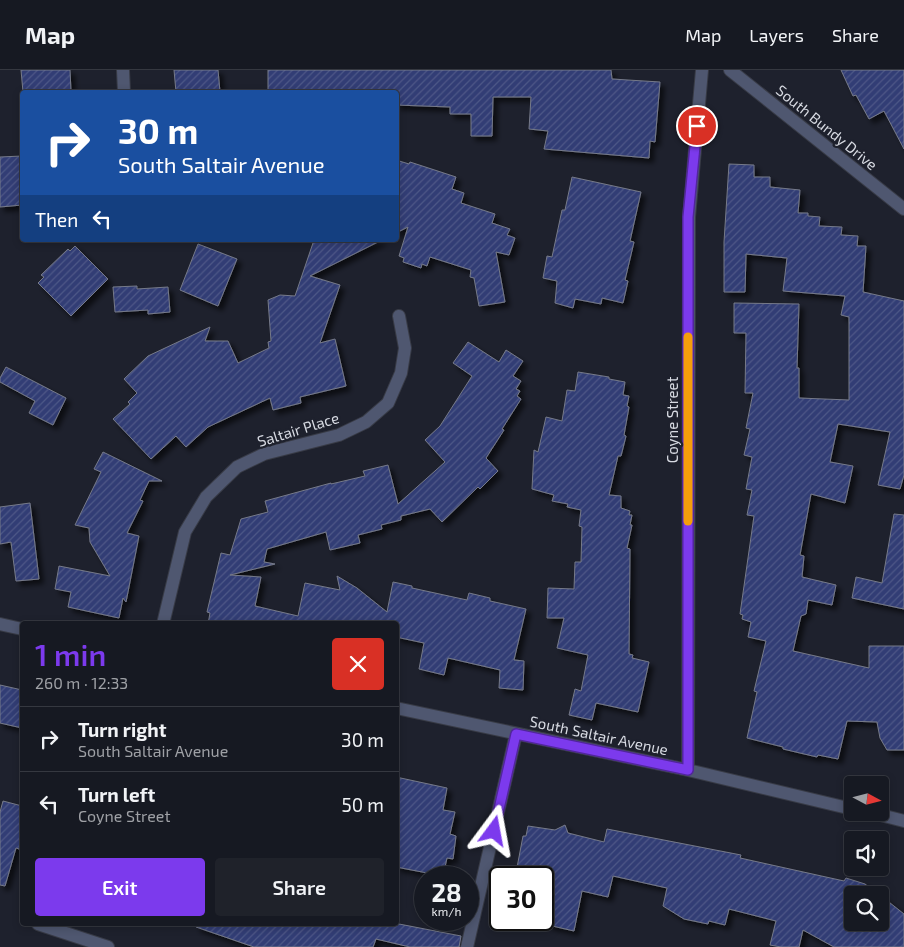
<!DOCTYPE html>
<html lang="en">
<head>
<meta charset="utf-8">
<style>
  :root { --surface:#161922; --page:#1f222a; --text:#f1f3f6; --muted:#9ea0a5; --line:#353840; --accent:#7c3aed }
  body { margin:0; font-family:"Exo 2",sans-serif; background:var(--page); color:var(--text); height:100vh; display:flex; flex-direction:column; font-size:19px; white-space:nowrap }
  * { box-sizing:border-box; margin:0 }
  p { font-size:16px; color:var(--muted) }
  .icon { flex:none; width:28px; height:28px; fill:none; stroke:currentColor; stroke-width:2; stroke-linecap:round; stroke-linejoin:round }
  .map { position:relative; flex:1; overflow:hidden }
  .sheet { position:absolute; left:20px; top:551px; width:379px; height:305px; display:flex; flex-direction:column; background:var(--surface); border-radius:5px; box-shadow:0 2px 8px #0003,0 0 0 1px var(--line) }
  .sheet>* { flex:none }
  .hud { position:absolute; left:20px; top:20px; width:379px; height:152px; border-radius:5px; box-shadow:0 2px 8px #0003,0 0 0 1px var(--line); background:#1a4fa0; color:#fff; overflow:hidden }
  .needle { width:32px; rotate:97deg }
  .tools { position:absolute; left:844px; top:706px; display:grid; gap:10px }
  .tools a { display:grid; place-items:center; width:45px; height:45px; border-radius:5px; background:var(--surface); box-shadow:0 2px 8px #0003,0 0 0 1px var(--line); font-size:25px }
  .speed { position:absolute; left:414px; top:796px; display:flex; gap:10px; font-size:25px; font-weight:700; text-align:center }
  .speed>* { display:grid; place-content:center; width:65px; height:65px; border-radius:50%; background:var(--surface); box-shadow:0 2px 8px #0003,0 0 0 1px var(--line); line-height:1 }
  .speed small { font-size:12px; font-weight:400 }
  .speed .limit { border:2px solid #111; border-radius:8px; background:#fff; color:#111 }
  .pin { position:absolute; display:grid; place-items:center; width:42px; height:42px; color:#fff; margin:-21px; border:2px solid #fff; border-radius:50%; box-shadow:0 1px 5px #0007 }
  .me { position:absolute; width:55px; margin:-28px; rotate:13deg; stroke-linejoin:round; filter:drop-shadow(0 0 4px #0008) }
  .turn { display:flex; align-items:center; gap:18px; height:105px; padding:0 15px; font-size:22px }
  .turn .icon { width:65px; height:65px; stroke-width:2.5 }
  .turn b { display:block; font-size:35px; line-height:42px }
  .then { display:flex; align-items:center; height:48px; padding:0 15px; background:#0003; gap:10px; font-size:19px }
  .round { display:grid; place-items:center; flex:none; width:52px; height:52px; border-radius:5px; background:var(--page) }
  .headline { display:flex; align-items:center; justify-content:space-between; height:85px; padding:0 15px }
  h1 { font-size:30px; font-weight:600; line-height:38px; color:var(--accent) }
  .cta { display:flex; gap:10px; margin-top:auto; padding:10px 15px }
  .cta a { flex:1; height:58px; border-radius:5px; background:var(--accent); color:#fff; font-size:20px; font-weight:600; line-height:58px; text-align:center }
  .cta a+a { background:var(--page); color:var(--text) }
  ul { padding:0; list-style:none }
  li { display:flex; align-items:center; gap:15px; height:65px; padding:0 15px; border-top:1px solid var(--line) }
  li div { flex:1 }
  li b { display:block; font-size:19px }
  li em { font-style:normal }
  header { display:flex; align-items:center; gap:30px; box-sizing:border-box; height:70px; padding:0 25px; background:var(--surface); border-bottom:1px solid var(--line) }
  header strong { font-size:24px }
  nav { display:flex; gap:28px; margin-inline-start:auto; font-size:18px }
  .map>svg:first-child { display:block }
</style>
</head>
<body>
<header>
<strong>Map</strong>
<nav><a>Map</a><a>Layers</a><a>Share</a></nav>
</header>
<div class="map">
<svg width="904" height="877" viewBox="0 0 904 877">
  <defs>
    <pattern id="building-hatch" width="6" height="6" patternUnits="userSpaceOnUse" patternTransform="scale(1.25)"><rect width="6" height="6" fill="#313d74"/><path d="M-1 1l2-2M0 6l6-6M5 7l2-2" fill="none" stroke="#4e5888"/></pattern>
    <filter id="shadow"><feDropShadow dx="4.5" dy="4.5" stdDeviation="2.5" flood-color="#0009"/></filter>
  </defs>
  <rect width="100%" height="100%" fill="#1e212d"/>
  <path fill="url(#building-hatch)" stroke="#767a89" filter="url(#shadow)" d="M21,0h49l1,22h-48z
    M174,0h44l2,22h-44z
    M268,0h343l1,9 48,3 -5,60 -5,-1 -1,17 -105,-9 4,-18 -19,-2 2,-32h-38l-1,39h-21v-22h-21v-7l-54,-2v-13h-128z
    M841,0h63v79l-20,-38 -15,8 -13,-24 -3,1z
    M22,86v49l-22,2v-50z
    M396,90l13,4 1,-2 46,15 -4,12 12,4 -3,10 34,11 -3,9 18,6 -3,6 8,3 -6,17 -13,-3 9,50 -26,4 -5,-28 -4,-1 1,-7 -41,-13 -3,9 -5,-2 -1,4 -18,-6 1,-4 -5,-2 9,-29 -12,6z
    M729,94l25,1v12h16v10l30,3 -2,23h10v3l12,1 -1,9 23,1 -1,8 17,1 -1,10h9l-3,46 41,9v174l-4,14 -22,-4 12,-53 -52,-8 -8,38 23,4 -8,37 -34,-9 -11,61 4,1 -2,21 34,8 -4,20 -24,-5 -2,14 -5,2 -8,35 76,17v-22h35v104h-17l-7,-12 -3,-16 -30,-1 -9,38 -20,-4 -1,2 -34,-8v-2l-36,-9 10,-46 -3,-1 12,-50 -18,-4 3,-15 -9,-3 1,-4 -3,-1 14,-98 -7,-1 5,-25 -6,-1 6,-32 -8,-2 6,-26 -4,-1 7,-35h-8l1,-60h-12v-30l65,1 -2,64h2v30l50,2v-83l-8,-2 4,-19 -62,-5 4,-33 -41,-4 -1,38h-21v-50z
    M572,107l69,15 -11,49 4,1 -9,38 3,1 -5,22 -21,-5 -1,6 -26,-5 -2,9 -18,-5 2,-22 -14,-3 4,-22 5,1 10,-47h3z
    M314,170h68l-72,36 30,9 -20,58 15,-4 11,47 -46,11 1,6 -28,7 -3,-12 -62,29 -22,20 -10,-11 -25,23 -38,-40 17,-15 -2,-2 9,-9 -13,-14 24,-23 62,-29 -5,14h23l10,22 31,-15 -1,-6 3,-1 -3,-41 12,-5 15,1z
    M198,174l39,15 -19,47 -38,-16z
    M75,176l33,33 -37,37 -33,-33 6,-6 -3,-2 27,-26 2,2z
    M137,216v3l31,-2 2,25 -22,2v-4l-33,2 -2,-25z
    M468,272l31,20 7,-12 17,11 -10,15 8,5 -5,8 4,2 -3,5 4,3 -19,30 2,1 -18,28 12,13 -18,18 -2,-2 -36,35 -12,-13 -29,7v4l-20,5 1,4 -24,6 2,8 -30,7 -4,-18 -59,17 -3,13 11,2 -45,11 31,2 -6,29 43,10 7,-33 35,7 -3,-14 20,12 30,24 6,-30 19,4v2l55,12 2,-7 21,5v3l36,8 -12,51 10,1 -1,29 -24,-2 1,-18 -52,-12 -4,17 -25,-6 5,-26 -28,-6v-13h-188l2,-11 -3,-1 14,-59 9,2 11,-36 27,-7 -3,-11 66,-18v1l34,-8 -2,-5 25,-6 10,39 47,-42 -20,-22 15,-14 32,-50 -19,-13z
    M6,297l60,31 -13,27 -24,-12 6,-12 -35,-19v-4z
    M578,302l31,5v2l16,3 -2,13 6,1 -2,10 2,1 -5,28 2,1 -5,20h-3l-9,39 12,1v12l9,3 -1,4h3l-2,10h2l-5,23 3,1 -1,105 4,1 -1,3 17,4 -11,50 -42,-9 -4,17 -23,-5 6,-26 6,2 7,-36 -31,-7 7,-30h-17l1,-30 26,1 1,-27h6l1,-35 -3,-1 2,-16 -14,-3 1,-3 -16,-3 2,-6 -22,-6 2,-39 4,2 8,-35 16,4 5,-31 8,1z
    M103,382l59,29h-13l-9,19 3,1 -16,32 12,3 -13,66 -3,-4 -4,20 -51,-11 3,-15 -16,-3 4,-23 51,10 -20,-34 -1,-14 -14,-3 26,-53 -7,-3z
    M30,433l9,76 -23,2 -5,-39 -11,2v-37z
    M894,444l10,1v94l-52,-11 4,-21 26,6z
    M0,615l22,5v38l-22,-5z
    M396,707l51,11 -4,22 12,2 -5,22 6,2 -3,23 -6,-1 -4,18 -47,-9z
    M3,731l19,5v44l-6,-2 -11,38 -5,-1v-73z
    M565,755l3,8 36,9 3,-13 134,26 -1,3 104,23 2,-3 19,6 14,11h-27v27h28v-27l24,19v33h-70l-31,-17 -4,17h-18l-11,-2 6,-24 -47,-12 -4,16 -16,-4 -1,3 -24,-5 -21,-13 4,-18 -54,-12 -5,21 -26,-6 -8,40 -26,-6 6,-26 -12,-2v-19h-27l8,-42h3l2,-10 27,4z
    M196,854h203l62,12 -2,11h-49l-34,-8 -3,8h-119l-58,-20z"/>
  <g fill="none" stroke-linecap="round" stroke-linejoin="round">
    <g stroke="#383b46" stroke-width="14">
      <path id="minor" d="M123,0l1,22
        M730,0l174,139
        M0,554l22,5
        M163,554l22,-92 21,-35 31,-30 27,-13 75,-19 27,-13 22,-19 13,-30 4,-25 -6,-32
        M396,638l292,62 164,39
        M688,700l1,-553 13,-147
        M869,742l35,9
        M38,854l70,23
        M467,877l49,-213"/>
    </g>
    <use href="#minor" stroke="#4f5770" stroke-width="12"/>
  </g>
  <g fill="none" stroke-linecap="round" stroke-linejoin="round">
    <g stroke="#51269a" stroke-width="12">
      <path id="route" d="M494,761l22,-97 172,36v-553l9,-91"/>
    </g>
    <use href="#route" stroke="#7c3aed" stroke-width="9"/>
    <path stroke="#f59e0b" stroke-width="9" d="M688,451v-184"/>
  </g>
  <g text-anchor="middle" dominant-baseline="central" stroke-width="4.5" stroke-linejoin="round" paint-order="stroke">
    <g font-size="15" fill="#d7dae2" stroke="#1e212d">
      <text transform="translate(827 57) rotate(39)">South Bundy Drive</text>
      <text transform="translate(672 350) rotate(-90)">Coyne Street</text>
      <text transform="translate(298 359) rotate(-17)">Saltair Place</text>
      <text transform="translate(599 665) rotate(12)">South Saltair Avenue</text>
    </g>
  </g>
</svg>
<div class="tools">
<a><svg class="needle" viewBox="-14 -14 28 28"><path d="M0-13l5 13h-10z" fill="#e53935"/><path d="M0 13l5-13h-10z" fill="#9ea0a5"/></svg></a>
<a><svg class="icon" aria-label="sound" viewBox="0 0 24 24"><path d="M4 9h4l5-4v14l-5-4H4zM17 9q2 3 0 6"/></svg></a>
<a><svg class="icon" aria-label="search" viewBox="0 0 24 24"><circle cx="10" cy="10" r="6"/><path d="M15 15l6 6"/></svg></a>
</div>
<div class="speed"><div>28<small>km/h</small></div><div class="limit">30</div></div>
<div class="pin" style="left:697px;top:56px;background:#d93025"><svg class="icon" aria-label="arrive" viewBox="0 0 24 24"><path d="M6 21V4h12l-3 4 3 4H6"/></svg></div>
<svg class="me" style="left:494px;top:761px" viewBox="-20 -20 40 40"><path d="M0-17L14 15 0 8-14 15z" fill="#7c3aed" stroke="#fff" stroke-width="4"/></svg>
<div class="hud">
<div class="turn"><svg class="icon" aria-label="right" viewBox="0 0 24 24"><path d="M7 20v-9h11M14 6l5 5-5 5"/></svg><div><b>30 m</b>South Saltair Avenue</div></div>
<div class="then">Then<svg class="icon" aria-label="left" viewBox="0 0 24 24"><path d="M17 20v-9H6M10 6l-5 5 5 5"/></svg></div>
</div>
<section class="sheet">
<div class="headline"><div><h1>1 min</h1><p>260 m · 12:33</p></div><a class="round" style="background:#d93025;color:#fff"><svg class="icon" aria-label="close" viewBox="0 0 24 24"><path d="M6 6l12 12M18 6L6 18"/></svg></a></div>
<ul>
<li><svg class="icon" aria-label="right" viewBox="0 0 24 24"><path d="M7 20v-9h11M14 6l5 5-5 5"/></svg><div><b>Turn right</b><p>South Saltair Avenue</p></div><em>30 m</em></li>
<li><svg class="icon" aria-label="left" viewBox="0 0 24 24"><path d="M17 20v-9H6M10 6l-5 5 5 5"/></svg><div><b>Turn left</b><p>Coyne Street</p></div><em>50 m</em></li>
</ul>
<div class="cta"><a>Exit</a><a>Share</a></div>
</section>
</div>
</body>
</html>
